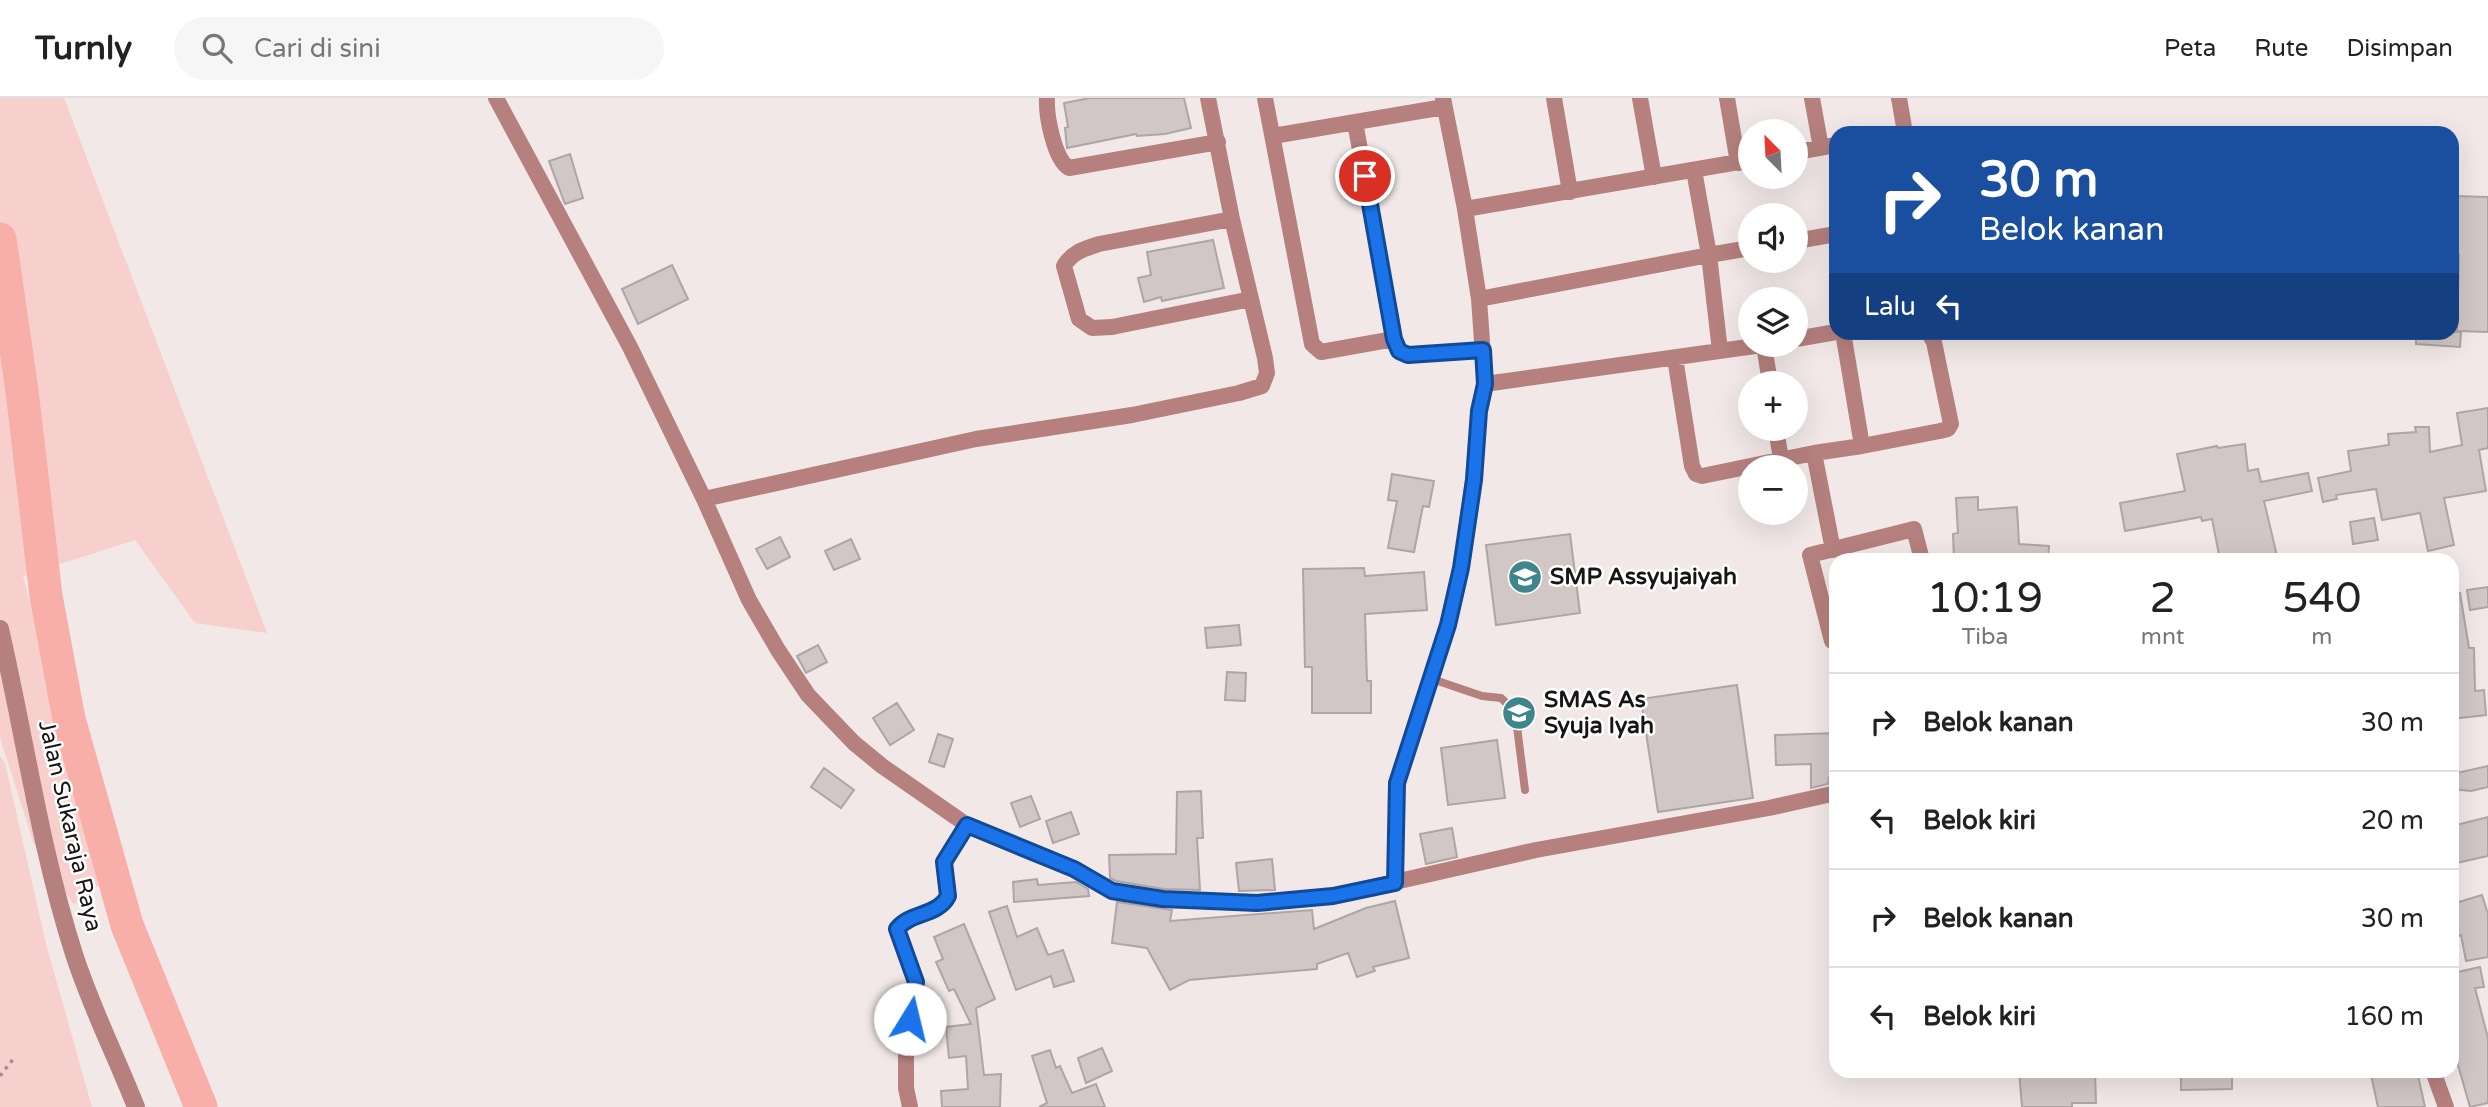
<!DOCTYPE html>
<html lang="id">
<head>
<meta charset="utf-8">
<style>
  :root { --surface:#fff; --page:#f6f6f6; --text:#222; --muted:#767676; --line:#e0e0e0 }
  body { margin:0; font-family:"Varela Round",sans-serif; background:var(--page); color:var(--text); height:100vh; display:flex; flex-direction:column; font-size:26px; white-space:nowrap }
  * { box-sizing:border-box; margin:0 }
  p { font-size:23px; color:var(--muted) }
  .icon { flex:none; width:38px; height:38px; fill:none; stroke:currentColor; stroke-width:2; stroke-linecap:round; stroke-linejoin:round }
  .map { position:relative; flex:1; overflow:hidden }
  .panel { position:absolute; left:1829px; top:455px; width:630px; height:525px; display:flex; flex-direction:column; background:var(--surface); border-radius:21px; box-shadow:0 7px 28px #0002 }
  .panel>* { flex:none }
  .top-card { position:absolute; left:1829px; top:28px; width:630px; height:214px; border-radius:21px; box-shadow:0 7px 28px #0002; background:#1a4fa0; color:#fff; overflow:hidden }
  .needle { width:46px; rotate:336deg }
  .fabs { position:absolute; left:1738px; top:21px; display:grid; gap:14px }
  .fabs a { display:grid; place-items:center; width:70px; height:70px; border-radius:50%; background:var(--surface); box-shadow:0 7px 28px #0002; font-size:35px }
  .pin { position:absolute; display:grid; place-items:center; width:60px; height:60px; color:#fff; margin:-30px; border:4px solid #fff; border-radius:50%; box-shadow:0 2px 7px #0007 }
  .me { position:absolute; width:77px; margin:-38px; rotate:9deg; stroke-linejoin:round; filter:drop-shadow(0 0 5px #0008) }
  .turn { display:flex; align-items:center; gap:24px; height:147px; padding:0 35px; font-size:32px }
  .turn .icon { width:91px; height:91px; stroke-width:2.5 }
  .turn b { display:block; font-size:49px; line-height:60px }
  .then { display:flex; align-items:center; height:66px; padding:0 35px; background:#0003; gap:14px; font-size:26px }
  .eta { display:flex; justify-content:space-evenly; align-items:center; height:119px; text-align:center }
  .eta b { font-size:42px; font-weight:600; line-height:49px }
  ul { padding:0; list-style:none }
  li { display:flex; align-items:center; gap:21px; height:98px; padding:0 35px; border-top:2px solid var(--line) }
  li div { flex:1 }
  li b { display:block; font-size:26px }
  li em { font-style:normal }
  header { display:flex; align-items:center; gap:42px; box-sizing:border-box; height:98px; padding:0 35px; background:var(--surface); border-bottom:2px solid var(--line) }
  header strong { font-size:33px }
  nav { display:flex; gap:38px; margin-inline-start:auto; font-size:24px }
  .search { width:490px; height:63px; background:var(--page); display:flex; align-items:center; gap:18px; box-sizing:border-box; padding:0 24px; border-radius:38px; color:var(--muted); font-size:26px }
  .map>svg:first-child { display:block }
</style>
</head>
<body>
<header>
<strong>Turnly</strong>
<div class="search"><svg class="icon" aria-label="search" viewBox="0 0 24 24"><circle cx="10" cy="10" r="6"/><path d="M15 15l6 6"/></svg>Cari di sini</div>
<nav><a>Peta</a><a>Rute</a><a>Disimpan</a></nav>
</header>
<div class="map">
<svg width="2488" height="1009" viewBox="0 0 2488 1009">
  <rect width="100%" height="100%" fill="#f2e8e8"/>
  <path fill="#f7cfcc" d="M0,0h64l203,535 -72,-10 -60,-83 -112,36 80,306 -29,23 -40,-61 -34,-106z
    M0,658l5,7 41,181 46,163h-92z"/>
  <g fill="none" stroke-linecap="round" stroke-linejoin="round">
    <path stroke="#f8aea9" stroke-width="33" d="M0,141l22,152 24,205 23,123 58,206 74,182"/>
  </g>
  <path fill="#d0c7c6" stroke="#aea5a4" stroke-width="2" d="M1090,0h94l7,30 -26,6 -28,2 -1,-2 -69,14 -2,-20 3,-1 -4,-24z
    M570,56l13,44 -18,6 -16,-43z
    M2452,98l36,1v135l-31,-1 2,-76h-7l2,-39h-2z
    M1213,142l11,48 -62,13 -1,-4 -17,5 -6,-24 13,-3 -4,-23z
    M672,167l16,34 -50,25 -16,-35z
    M2416,234h45l-1,15 -44,-3z
    M2488,310v40l-9,2 7,41 -42,7 10,47 -26,6 -8,-38 -38,7 -6,-31 -40,6 1,4 -14,3 -5,-24 33,-7 -3,-20 41,-6 -1,-11 28,-2 -1,-5h14l1,25 32,-7 -5,-32z
    M2245,346l3,27 10,-2 3,13 47,-9 4,18 -48,10 14,59h-58l-8,-41 -10,2 -1,-4 -76,14 -5,-28 65,-12 -8,-37 40,-8 1,2z
    M1392,376l42,7 -5,26 -6,-1 -9,46 -26,-4 9,-47 -9,-1z
    M1978,399v13l39,-3 2,37 30,2 -1,14h-94l-1,-26 5,-1 -2,-35z
    M2374,420l4,22 -25,4 -3,-22z
    M1570,436l10,79 -84,12 -10,-80z
    M780,439l10,20 -23,12 -11,-20z
    M851,441l9,20 -26,11 -9,-19z
    M1364,470l1,8 59,-4 3,38 -62,4 2,67h4v32h-59v-46h-7l-2,-98z
    M2488,489v20l-18,3 -3,-20z
    M2460,495l9,55h5l1,43 9,-1 2,25 -34,4v-125z
    M1239,527l2,20 -34,3 -2,-20z
    M818,547l9,17 -21,11 -9,-17z
    M1227,574l19,1 -1,28 -20,-1z
    M1737,587l16,113 -95,14 -17,-113z
    M897,605l17,27 -24,15 -17,-27z
    M1836,635v44h-7l-1,7 -17,4v-24l-35,1 -1,-30z
    M938,636l15,5 -9,28 -15,-5z
    M1497,642l8,58 -57,7 -7,-57z
    M2488,668v21l-17,4 -19,-2v-15z
    M824,670l30,22 -13,18 -30,-21z
    M1201,693l2,47h-6l3,52 -36,-1 -48,-8 -6,-3 -1,-23 67,-1 1,-62z
    M1031,698l9,23 -20,8 -9,-24z
    M1071,714l8,22 -26,9 -7,-22z
    M2488,719v39l-36,8v-38z
    M1452,730l5,29 -31,7 -6,-30z
    M1272,761l3,31 -36,1 -3,-28z
    M1037,781l1,6 38,-3 12,7 1,7 -75,6 -1,-20z
    M2482,797l6,19v43l-22,4 -5,-26 -6,2 -3,-10v-23z
    M1395,803l14,57 -36,9 2,4 -18,6 -9,-24 -31,11v5l-128,11 -19,10 -23,-42 -35,-5 5,-41 55,8 -2,11 142,-11 2,19 52,-21z
    M1007,808l10,31 20,-9 11,27 15,-5 11,31 -20,6 -3,-11 -35,14 -27,-78z
    M964,826l31,75 -19,9 8,67 17,-1 -1,33h-58l-1,-16 27,-2 -2,-33 -17,2 -3,-31 25,-3 -17,-35 -5,2 -13,-29 7,-3 -9,-22z
    M2480,869l4,20 -9,1 13,50v65l-18,4 -18,-63v-40l6,-1 -5,-30z
    M1102,950l10,23 -26,12 -8,-25z
    M1050,952l6,18 4,-2 12,27 24,-9 9,23h-66l8,-4 -15,-47z
    M2019,973h76l1,32h-24v4h-50z
    M2181,973h51v18l-51,1z
    M2387,973h30l8,36h-47l-7,-32z"/>
  <g fill="none" stroke-linecap="round" stroke-linejoin="round">
    <path stroke="#9c9494" stroke-width="3.5" stroke-dasharray="3.5 5" stroke-linecap="butt" d="M0,978l14,-18"/>
    <path stroke="#b5807d" stroke-width="8" d="M1432,581l50,17 19,2 14,13 10,79"/>
    <path stroke="#b5807d" stroke-width="16" d="M496,0l134,249 74,152 45,101 29,50 30,45 46,48 28,23 85,59 107,44 38,22 51,8 94,4 76,-7 203,-46 233,-42 67,-15
      M1047,0c-1,17 7,61 22,70l149,-26
      M1265,0l47,246 9,8 73,-13
      M1554,0l16,94
      M1640,0l14,79
      M1727,0l11,65
      M1812,0l9,50
      M1899,0l6,35
      M1355,24l39,217 5,12 9,4 75,-5
      M1273,38l171,-29
      M1796,54l40,-7
      M1694,72l15,85 41,-7
      M1465,111l285,-49
      M1232,121l-133,25c-15,5 -27,8 -35,22l15,53 13,9 20,-1 139,-28
      M1796,143l40,-7
      M1479,201l230,-44 11,96
      M1796,241l40,-7
      M1764,247l6,38
      M1675,260l17,108 4,8 6,2 112,-23
      M1485,286l277,-39
      M1776,331l5,30
      M1862,348l78,-15 8,-2 3,-5 -17,-82 -6,-10
      M704,401l272,-60 156,-24 107,-22 23,-7 5,-13 -2,-15 -33,-139 -24,-121
      M1833,452l-19,-97 48,-7 -19,-114
      M1836,542l-4,1 -22,-86 104,-26 8,31
      M1395,785l2,-100 51,-158 13,-57 12,-88 6,-69 6,-27 -6,-85 -14,-90 -22,-111
      M2433,973l13,36
      M910,1009l-4,-19v-36l10,-70 -19,-53c13,-17 41,-13 51,-33l-4,-34 23,-37"/>
    <path stroke="#b5807d" stroke-width="18" d="M0,531c25,108 40,219 74,325 17,53 42,102 62,153"/>
  </g>
  <g fill="none" stroke-linecap="round" stroke-linejoin="round">
    <g stroke="#114b97" stroke-width="18">
      <path id="route" d="M910,921l6,-37 -19,-53c13,-17 41,-13 51,-33l-4,-34 23,-37 107,44 38,22 51,8 94,4 76,-7 62,-13 2,-100 51,-158 13,-57 13,-88 5,-69 6,-27 -2,-34 -75,5 -9,-4 -5,-12 -29,-163"/>
    </g>
    <use href="#route" stroke="#1a73e8" stroke-width="12"/>
  </g>
  <defs>
    <g id="school-disc" transform="scale(1.75)"><circle r="9.5" fill="#3e868c" stroke="#fff"/><path d="M0-5L7-2L0 1L-7-2ZM-4 1L0 2.5L4 1V4Q0 6-4 4Z" fill="#fff"/></g>
  </defs>
  <g fill-rule="evenodd">
    <use href="#school-disc" x="1525" y="479"/>
    <use href="#school-disc" x="1519" y="615"/>
  </g>
  <g text-anchor="middle" dominant-baseline="central" stroke-width="5" stroke-linejoin="round" paint-order="stroke">
    <g font-size="23" font-weight="bold" fill="#181515" stroke="#fff" text-anchor="start">
      <text x="1550" y="479">SMP Assyujaiyah</text>
      <text x="1544" y="602">SMAS As<tspan x="1544" dy="26">Syuja Iyah</tspan></text>
    </g>
    <g font-size="23" fill="#181515" stroke="#fff">
      <text transform="translate(70 728) rotate(77)">Jalan Sukaraja Raya</text>
    </g>
  </g>
</svg>
<div class="fabs">
<a><svg class="needle" viewBox="-14 -14 28 28"><path d="M0-13l5 13h-10z" fill="#e53935"/><path d="M0 13l5-13h-10z" fill="#767676"/></svg></a>
<a><svg class="icon" aria-label="sound" viewBox="0 0 24 24"><path d="M4 9h4l5-4v14l-5-4H4zM17 9q2 3 0 6"/></svg></a>
<a><svg class="icon" aria-label="layers" viewBox="0 0 24 24"><path d="M12 4l9 5-9 5-9-5zM3 14l9 5 9-5"/></svg></a>
<a>+</a>
<a>−</a>
</div>
<div class="pin" style="left:1365px;top:78px;background:#d93025"><svg class="icon" aria-label="arrive" viewBox="0 0 24 24"><path d="M6 21V4h12l-3 4 3 4H6"/></svg></div>
<svg class="me" style="left:910px;top:921px" viewBox="-20 -20 40 40"><circle r="19" fill="#fff"/><path d="M0-13L10 11 0 6-10 11z" fill="#1a73e8"/></svg>
<div class="top-card">
<div class="turn"><svg class="icon" aria-label="right" viewBox="0 0 24 24"><path d="M7 20v-9h11M14 6l5 5-5 5"/></svg><div><b>30 m</b>Belok kanan</div></div>
<div class="then">Lalu<svg class="icon" aria-label="left" viewBox="0 0 24 24"><path d="M17 20v-9H6M10 6l-5 5 5 5"/></svg></div>
</div>
<section class="panel">
<div class="eta">
<div><b>10:19</b><p>Tiba</p></div>
<div><b>2</b><p>mnt</p></div>
<div><b>540</b><p>m</p></div>
</div>
<ul>
<li><svg class="icon" aria-label="right" viewBox="0 0 24 24"><path d="M7 20v-9h11M14 6l5 5-5 5"/></svg><div><b>Belok kanan</b></div><em>30 m</em></li>
<li><svg class="icon" aria-label="left" viewBox="0 0 24 24"><path d="M17 20v-9H6M10 6l-5 5 5 5"/></svg><div><b>Belok kiri</b></div><em>20 m</em></li>
<li><svg class="icon" aria-label="right" viewBox="0 0 24 24"><path d="M7 20v-9h11M14 6l5 5-5 5"/></svg><div><b>Belok kanan</b></div><em>30 m</em></li>
<li><svg class="icon" aria-label="left" viewBox="0 0 24 24"><path d="M17 20v-9H6M10 6l-5 5 5 5"/></svg><div><b>Belok kiri</b></div><em>160 m</em></li>
</ul>
</section>
</div>
</body>
</html>
